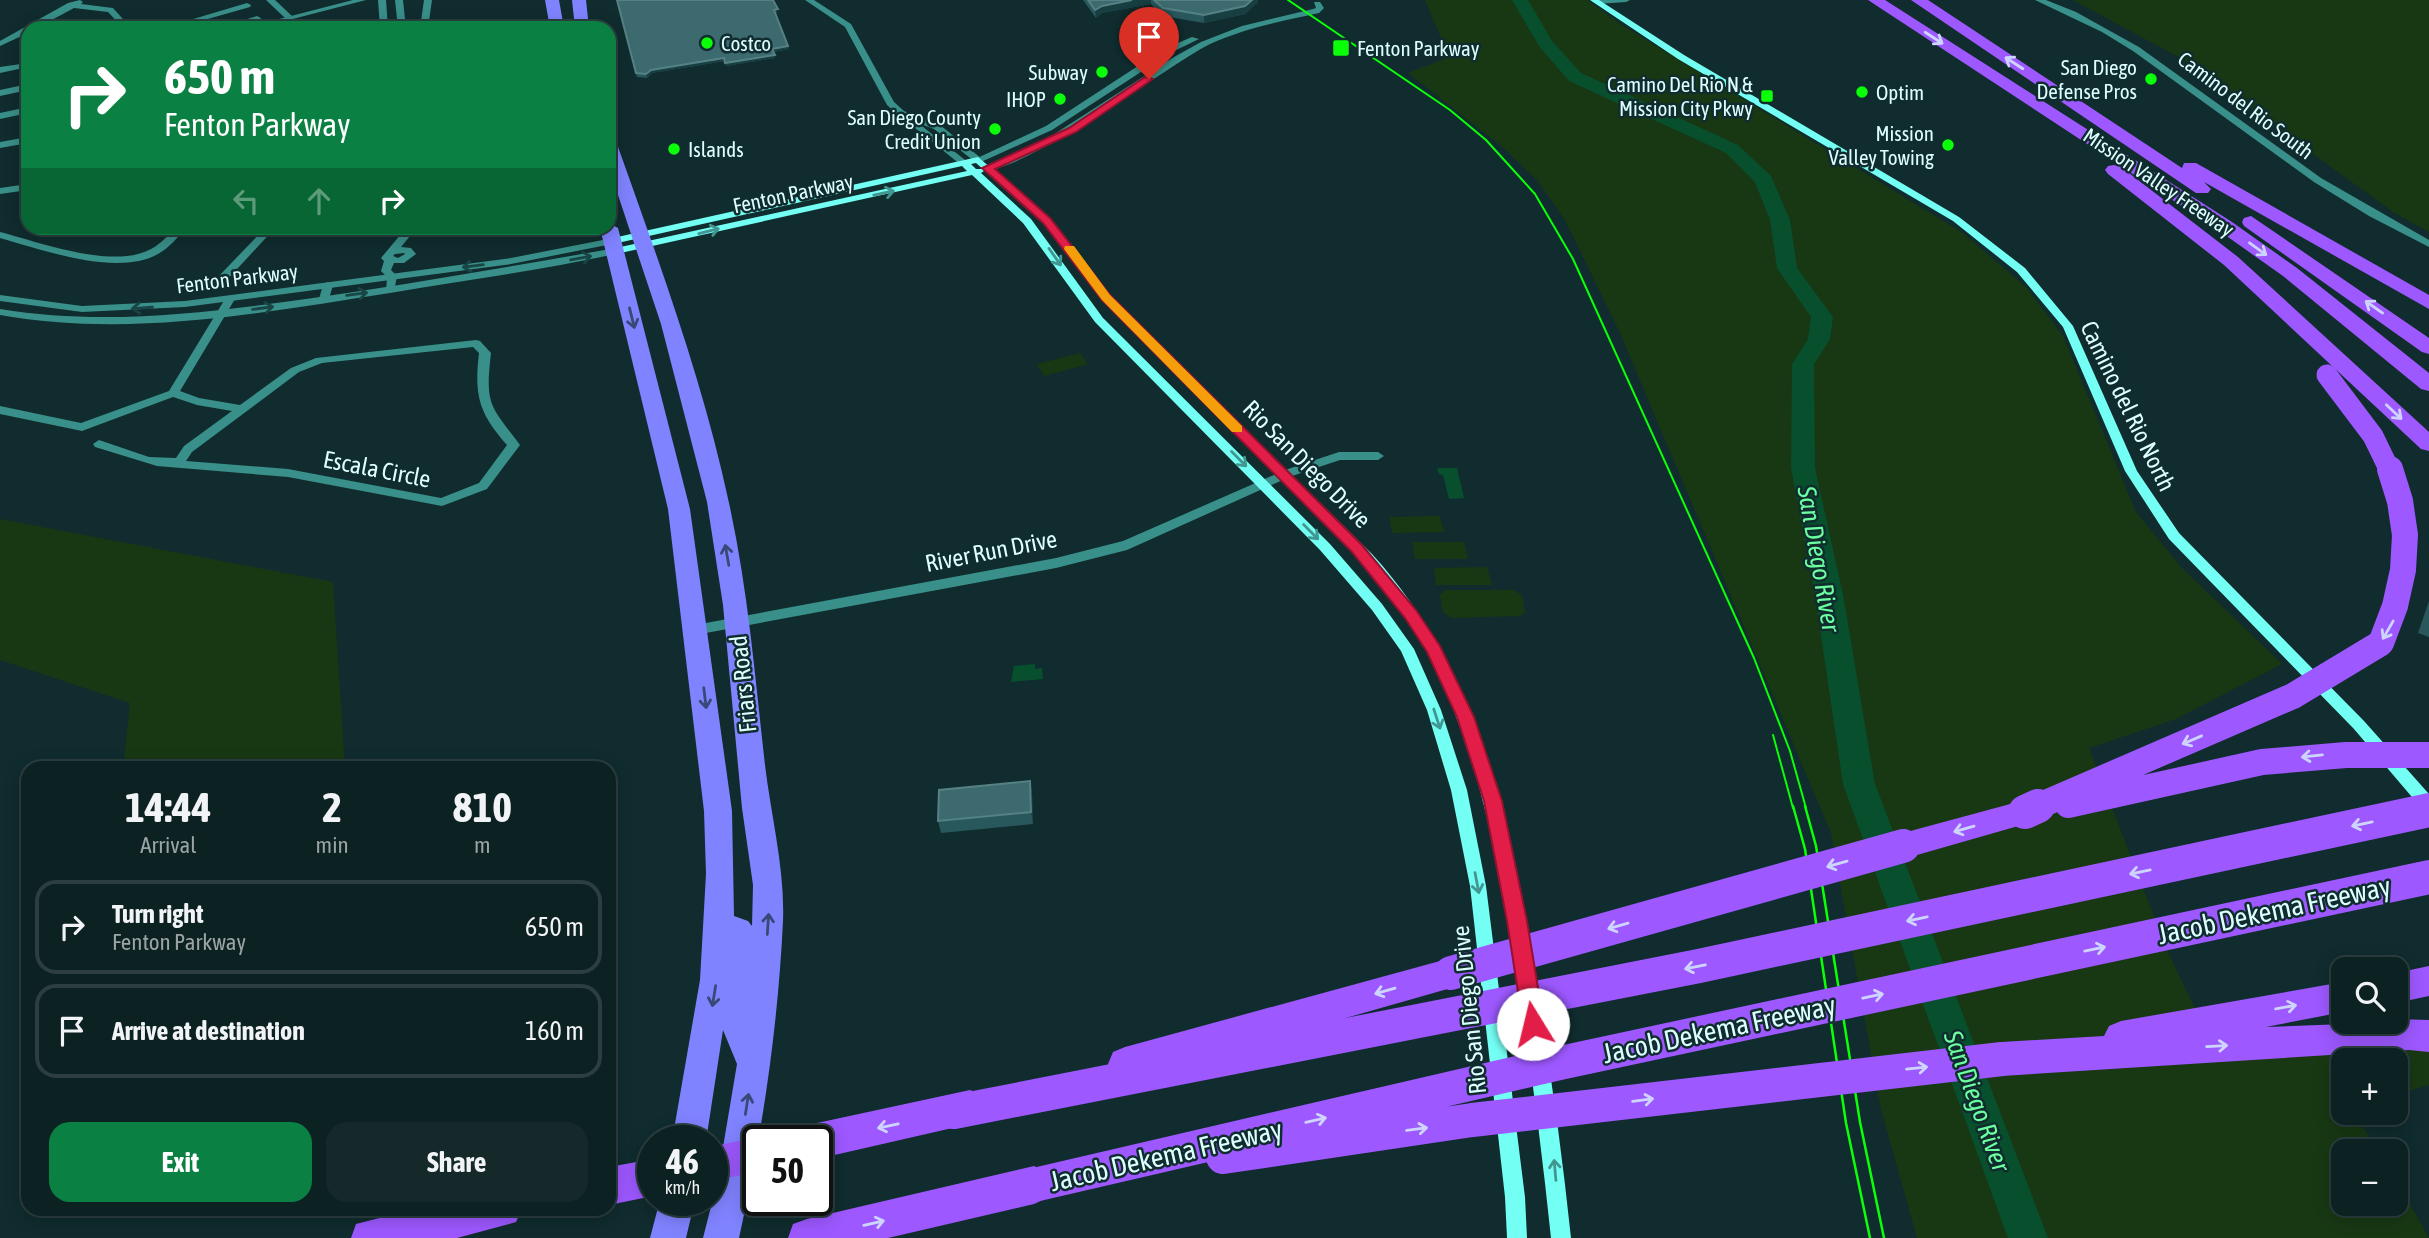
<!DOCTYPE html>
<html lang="en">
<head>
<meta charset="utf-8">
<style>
  :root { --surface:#0c2122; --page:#15292a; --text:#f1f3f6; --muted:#9aa3a5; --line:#2c3e40; --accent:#0b8043 }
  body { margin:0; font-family:"Asap Condensed",sans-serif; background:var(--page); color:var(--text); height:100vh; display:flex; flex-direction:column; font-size:26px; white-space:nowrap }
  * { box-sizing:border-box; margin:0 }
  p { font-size:23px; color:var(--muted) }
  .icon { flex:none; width:38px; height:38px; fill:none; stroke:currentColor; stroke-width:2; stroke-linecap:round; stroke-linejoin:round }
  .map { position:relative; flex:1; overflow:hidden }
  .side { position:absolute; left:21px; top:761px; width:595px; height:455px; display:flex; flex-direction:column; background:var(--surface); border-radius:21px; box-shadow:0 4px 18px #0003,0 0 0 2px var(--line) }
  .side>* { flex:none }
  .guide { position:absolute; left:21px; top:21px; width:595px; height:214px; border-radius:21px; box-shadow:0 4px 18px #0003,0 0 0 2px var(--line); background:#0b8043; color:#fff; overflow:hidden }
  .controls { position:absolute; left:2331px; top:957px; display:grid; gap:14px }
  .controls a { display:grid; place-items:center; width:77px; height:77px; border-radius:14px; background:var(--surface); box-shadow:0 4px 18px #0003,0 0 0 2px var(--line); font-size:35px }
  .speed { position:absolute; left:637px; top:1125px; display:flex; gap:14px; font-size:35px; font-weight:700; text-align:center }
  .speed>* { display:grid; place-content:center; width:91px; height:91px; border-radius:50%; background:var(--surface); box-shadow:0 4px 18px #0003,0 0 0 2px var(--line); line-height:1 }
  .speed small { font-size:18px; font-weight:400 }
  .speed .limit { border:4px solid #111; border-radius:10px; background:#fff; color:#111 }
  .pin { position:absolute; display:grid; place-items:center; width:60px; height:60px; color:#fff; margin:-72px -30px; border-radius:50% 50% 50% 0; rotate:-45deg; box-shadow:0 0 7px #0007 }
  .pin .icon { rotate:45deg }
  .me { position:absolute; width:77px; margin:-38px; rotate:351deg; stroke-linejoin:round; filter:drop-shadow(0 0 5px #0008) }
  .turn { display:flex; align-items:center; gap:24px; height:147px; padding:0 28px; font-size:32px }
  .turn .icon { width:91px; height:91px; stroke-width:2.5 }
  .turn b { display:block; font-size:49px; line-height:60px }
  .lanes { display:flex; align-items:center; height:66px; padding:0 28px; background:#0003; justify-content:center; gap:35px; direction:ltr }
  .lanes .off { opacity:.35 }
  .eta { display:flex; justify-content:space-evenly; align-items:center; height:119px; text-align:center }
  .eta b { font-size:42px; font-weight:700; line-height:49px }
  .primary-button { display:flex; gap:14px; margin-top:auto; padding:14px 28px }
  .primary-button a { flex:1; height:80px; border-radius:21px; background:var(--accent); color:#fff; font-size:28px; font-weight:700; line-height:80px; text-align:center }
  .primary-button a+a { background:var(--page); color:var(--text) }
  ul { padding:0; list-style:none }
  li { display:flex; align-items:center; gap:21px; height:94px; margin:0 14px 10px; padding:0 14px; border:4px solid var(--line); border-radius:21px }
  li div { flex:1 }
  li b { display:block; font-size:26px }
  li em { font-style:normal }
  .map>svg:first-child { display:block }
</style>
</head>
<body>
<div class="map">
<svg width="2429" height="1238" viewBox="0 0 2429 1238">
  <rect width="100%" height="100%" fill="#102c2e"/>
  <path fill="#183813" d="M1425,0h162l35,25 341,208 64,55 36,48 73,176 46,56 100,96 -106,55 -87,29 78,202 52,109 210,-15v41l-33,10v-35h-53v53h10l26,38 -36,1v52h53v-25l33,59h-512l-36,-129 -50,-276 -211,-500 -55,-113 -28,-40 -36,-34 -93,-73 41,-16z
    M2073,0h356v232l-36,-20 -209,-152z
    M1080,353l8,11 -44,12 -7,-12z
    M1440,516l4,16 -52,1 -3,-16z
    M0,519l333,63 12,186h-222l7,-65 -130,-43z
    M1412,542h52l4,17h-53z
    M1487,567l5,18h-56l-2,-17z
    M1445,590h68l9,5 3,17 -5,4 -69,2 -8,-6 -3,-17z"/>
  <path fill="#084f2e" d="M1437,468h20l7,30 -15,1 -6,-24 -4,-1z
    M1035,664v5l7,-1 1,11 -32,3 3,-16z"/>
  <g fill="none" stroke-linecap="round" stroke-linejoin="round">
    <path fill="#084f2e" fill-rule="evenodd" d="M1512,0h16l24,41 29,32 157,72 33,31 19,44 7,48 36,49 -3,22 -16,25 1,104 28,127 32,189 173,454h-40l-165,-454 -28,-189 -24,-127 1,-104 16,-25 3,-22 -34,-49 -7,-48 -15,-38 -29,-29 -157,-72 -30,-35z"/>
    <path fill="#398f89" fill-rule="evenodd" d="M80,0l3,2 -2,2 32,4 18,20h-8l-15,-16 -34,-4 -37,20h-9v5l-28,13v-5l68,-38z
      M266,0h9l17,16 -7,2z
      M378,0h8l2,28h-8z
      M395,0h8l2,19 -5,9h-8l5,-9z
      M424,0h8l-4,28h-8z
      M805,0h9l37,24 43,78 10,9 36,14 41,33v4h-6l-41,-33 -16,-6 51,40 -8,2 -51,-41 5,-2 -17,-7 -11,-10 -42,-78z
      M247,3l4,2 -1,2 -74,21h-13z
      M28,63v4l-28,6v-6z
      M28,107v6l-28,6v-6z
      M28,137v6l-28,5v-6z
      M28,184v6l-28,4v-6z
      M176,228h10c-8,9 -17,20 -28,26 -41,23 -115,-4 -158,-16v-6c39,10 113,38 151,17 10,-5 17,-14 25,-21z
      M265,228h10l-49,53h-8v-4z
      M405,233l5,3 -9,11 10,1 5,6 -12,9h-10l-3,7 6,6 -3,16h-8l1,-15 -6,-6 3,-10 -3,-3 20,-24zM395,254l9,-1 1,1 -7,4 -5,-2z
      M328,282l5,3 -4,14 -5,3 -4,-1 -1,-2 4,-14z
      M230,296l5,3 -55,92 19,7 41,7 51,-37 25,-10 160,-18 4,1 11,12c-6,53 -1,52 29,92l-33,44 -45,17 -154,-29 -131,-11 -62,-19 -2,-3 6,-4 50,17 27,1 8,-12 48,-35 -35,-6 -24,-8 -91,34 -82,-17v-8l81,17 88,-32 56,-92zM473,347l6,6c-5,43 0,60 28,92l-28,38 -38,15 -153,-29 -102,-8 6,-9 107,-80 23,-9z
      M1339,452h39l6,4 -6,4h-38l-57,19 -6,-4 2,-3z"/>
    <path fill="#398f89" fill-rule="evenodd" d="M353,0h13l-108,28h-14z
      M1596,0h34l-4,2 -29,2 -4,-2z
      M2035,0h11l30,12 63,35 182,131 108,62v7l-60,-31 -55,-34 -181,-131 -31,-19z
      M1314,2h6l4,6 -5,5c-37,8 -74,15 -109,31 -35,17 -202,140 -228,124l60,-26 132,-85 27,-15 41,-16 71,-17 3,-1z
      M257,16l4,2 -1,2 -29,8h-12z
      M1192,37l7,2 -29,14 -118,77 -71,32 -8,-2 73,-34 118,-77z
      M28,84v6l-28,6v-6z
      M613,238l5,3 -1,2 -106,21 -326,43 -103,5 -82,-11v-6l82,11 103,-5 326,-43z
      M616,248l4,1v4c-76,17 -154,27 -230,40 -129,20 -260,45 -390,22v-6c103,17 204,4 306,-10 104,-15 207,-33 310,-51z
      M1283,471l4,1 2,3 -2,3 -160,72 -71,18 -361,67 -7,-5 7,-5 361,-67 67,-17z"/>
    <path fill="#74fff4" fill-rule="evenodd" d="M1590,0h9l85,55 275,162 66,51 48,58 64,145 42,62 185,188 65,73v18l-6,-2 -69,-81 -185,-190 -44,-68 -62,-144 -46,-55 -64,-51 -275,-162z
      M978,157l72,61 60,78 262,258c107,117 138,275 163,426 15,85 27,172 36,258h-20c-9,-86 -20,-173 -34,-259 -22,-142 -48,-292 -143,-405l-272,-274 -58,-78 -68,-59 -5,1 5,5h6l2,2 -3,2 50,46 72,99 227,226 52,60 32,45 27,61 26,80 19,96 39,311 2,41h-20l-2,-41 -35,-311 -19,-96 -24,-80 -26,-59 -29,-41 -52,-60 -225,-228 -72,-99 -51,-48 -356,79 -5,-3 5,-3 351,-77 -5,-5 -349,78 -5,-3 5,-3z"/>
    <path fill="#8083ff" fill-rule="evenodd" d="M545,0h14l5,28h-14z
      M572,0h14l3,28h-14z
      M609,139l8,5c42,118 86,237 112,359 19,86 26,174 36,262 6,51 20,104 18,156 -5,106 -21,214 -44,317h-36l14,-55 20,-119 -14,-34 -17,111h-34l28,-161 6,-106 -2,-63 -36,-302 -68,-281h9v-5l9,5 72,281 42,302 2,105 14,5 4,5 1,-41 -11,-77 -19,-203 -16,-103 -46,-178 -52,-156z
      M660,1200h35l-9,38h-36z"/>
    <path fill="#9d58ff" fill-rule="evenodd" d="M1868,0h17l347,222 65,46 132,105v18l-8,-2 -138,-113 -65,-46z
      M1911,0h17l254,168 2,-5h12l233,132v14l-225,-127 7,7 -3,4h-12z
      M2114,165l6,1 118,91 191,175v19l-8,-2 -197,-184 -116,-91 -3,-4 3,-4z
      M2251,216l178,122v16l-7,-2 -178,-126 -2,-4 2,-4z
      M2025,800l11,3 4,9 -4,9 -133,38 -11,-4 -4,-9 4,-9 11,-4z
      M1451,958l12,4 5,11 -5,11 -12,4 -326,93 -12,-5 -5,-12 5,-12 12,-5z
      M2429,966v30l-33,7v-30z
      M2343,982v30l-77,15 130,-5v-3l33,1v32l-20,-2 -407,26 -12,-5 -5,-12 5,-12 12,-5 102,-6 5,-10 12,-5z
      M970,1090l13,5 5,12 -5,12 -13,5 -153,35v-18h-18l5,-13 13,-5z
      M653,1159v37l-44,9v-38z
      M1034,1166l13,6 6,13 -6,13 -13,6 -146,34h-100l5,-14 14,-5z
      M415,1209h107l-6,13 -59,16h-106l5,-14z"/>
    <path stroke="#0aff09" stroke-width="2" d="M1288,0l162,110 36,30 49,54 38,65 181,399 36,93 16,57
      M1773,735l20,73"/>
    <path stroke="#0aff09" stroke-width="2.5" d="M1793,806l12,43 41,274 24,115
      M1805,806l11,40 44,276 24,116"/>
    <path stroke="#9d58ff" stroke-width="21" d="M2327,375l46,61 17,35"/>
    <path stroke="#9d58ff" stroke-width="26" d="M2068,805l194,-43 84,-7h83
      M2034,808l259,-112 88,-53 14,-37 8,-36 2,-35 -5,-34 -10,-32"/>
    <path stroke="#9d58ff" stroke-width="34" d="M2025,812l13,-6
      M1451,973l452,-127
      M954,1112l745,-146 730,-156
      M1223,1157l249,-37 530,-61
      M712,1164l46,-10
      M1034,1185l526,-122 869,-186"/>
  </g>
  <path fill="#29585c" d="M617,0l162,12 -4,1 14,36 -16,3 2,6 -49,8 -1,-5 -73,12 -5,5 -10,-1z
    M1083,0h175v2l-13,12 -41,9 -41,-7 -12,-12 -49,9 -6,5z
    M2429,601v36l-11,-4z
    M1030,781l2,12 1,31 -92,9 -3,-12z"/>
  <path fill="#173f42" d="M1132,0h19v4l-49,9 -6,5 -1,-8 7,-4z
    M1252,0h6v2l-13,12 -41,9v-8z
    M788,46l1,3 -16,3 -1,-3z
    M775,55v3l-49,8 -1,-3z
    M724,58l1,3 -73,12 -5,5 -1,-4 5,-4z
    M1030,781l2,12 1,31 -2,-12z"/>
  <path fill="#3c6a6e" stroke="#558184" stroke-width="2" d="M617,0h156l5,9 -4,1 14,36 -16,3 3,6 -50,8 -1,-5 -73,12 -5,4 -10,-1z
    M1088,0h44l-30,6 -7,4z
    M1154,0h98l-7,6 -41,9 -41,-7z
    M1030,781l1,31 -93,9 1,-31z"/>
  <defs><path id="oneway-shaft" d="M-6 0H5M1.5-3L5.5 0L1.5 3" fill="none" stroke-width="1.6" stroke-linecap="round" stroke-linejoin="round" transform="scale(1.75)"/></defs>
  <g stroke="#cdd5ff">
    <use href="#oneway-shaft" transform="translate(1934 38) rotate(33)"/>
    <use href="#oneway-shaft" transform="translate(2014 63) rotate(-147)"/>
    <use href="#oneway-shaft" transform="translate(2258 249) rotate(36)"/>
    <use href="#oneway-shaft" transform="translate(2374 307) rotate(-145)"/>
    <use href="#oneway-shaft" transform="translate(2394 412) rotate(43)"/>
    <use href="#oneway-shaft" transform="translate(2388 630) rotate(120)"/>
    <use href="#oneway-shaft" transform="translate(2192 740) rotate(157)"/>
    <use href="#oneway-shaft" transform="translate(2312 756) rotate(174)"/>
    <use href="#oneway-shaft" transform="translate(2362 824) rotate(168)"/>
    <use href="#oneway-shaft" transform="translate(1964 829) rotate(164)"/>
    <use href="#oneway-shaft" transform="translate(1837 864) rotate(164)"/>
    <use href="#oneway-shaft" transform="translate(2140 872) rotate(168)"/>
    <use href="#oneway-shaft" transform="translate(1917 919) rotate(168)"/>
    <use href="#oneway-shaft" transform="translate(1618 926) rotate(164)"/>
    <use href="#oneway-shaft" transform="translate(2095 949) rotate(-12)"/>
    <use href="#oneway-shaft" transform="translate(1695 967) rotate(169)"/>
    <use href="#oneway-shaft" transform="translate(1385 991) rotate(164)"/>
    <use href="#oneway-shaft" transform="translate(1873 996) rotate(-12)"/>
    <use href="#oneway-shaft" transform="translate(2286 1007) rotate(-10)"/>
    <use href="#oneway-shaft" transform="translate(2217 1046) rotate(-3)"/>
    <use href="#oneway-shaft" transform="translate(1917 1068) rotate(-6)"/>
    <use href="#oneway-shaft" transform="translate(1643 1100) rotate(-7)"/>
    <use href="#oneway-shaft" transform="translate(1316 1120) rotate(-13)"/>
    <use href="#oneway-shaft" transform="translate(888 1126) rotate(168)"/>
    <use href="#oneway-shaft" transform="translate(1417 1129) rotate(-8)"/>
    <use href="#oneway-shaft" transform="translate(874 1223) rotate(-13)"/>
  </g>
  <g stroke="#429691">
    <use href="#oneway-shaft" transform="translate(884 193) rotate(-12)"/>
    <use href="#oneway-shaft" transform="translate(709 231) rotate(-14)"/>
    <use href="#oneway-shaft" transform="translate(1055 257) rotate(55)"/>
    <use href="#oneway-shaft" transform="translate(1239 459) rotate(45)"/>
    <use href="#oneway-shaft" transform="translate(1311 532) rotate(45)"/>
    <use href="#oneway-shaft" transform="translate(1437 719) rotate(72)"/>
    <use href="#oneway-shaft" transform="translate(1477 883) rotate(79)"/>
    <use href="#oneway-shaft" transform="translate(1555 1170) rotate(-95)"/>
  </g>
  <g stroke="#1a4545">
    <use href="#oneway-shaft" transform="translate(581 258) rotate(-10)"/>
    <use href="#oneway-shaft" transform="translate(473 266) rotate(172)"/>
    <use href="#oneway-shaft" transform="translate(357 294) rotate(-8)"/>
    <use href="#oneway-shaft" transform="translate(142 308) rotate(176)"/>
    <use href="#oneway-shaft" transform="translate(263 308) rotate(-8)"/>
  </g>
  <g stroke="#374a77">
    <use href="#oneway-shaft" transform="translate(632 318) rotate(76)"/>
    <use href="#oneway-shaft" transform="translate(727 555) rotate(-100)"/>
    <use href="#oneway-shaft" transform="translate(705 698) rotate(83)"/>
    <use href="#oneway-shaft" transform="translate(768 924) rotate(-86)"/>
    <use href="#oneway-shaft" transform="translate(714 996) rotate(99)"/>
    <use href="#oneway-shaft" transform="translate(747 1104) rotate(-81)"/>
  </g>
  <path fill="#e11d48" stroke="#92132f" stroke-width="2" d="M1145,77l8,2 -77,53 -81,37 55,49 60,77 252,250 54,65 24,36 34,71 28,84 25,120 17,103 -4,6 -7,3 -7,-3 -3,-6 -16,-103 -23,-120 -27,-84 -30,-65 -22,-34 -53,-66 -250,-252 -59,-77 -61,-55 87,-40z"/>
  <path fill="#f59e0b" d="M1065,246h9l36,49 132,131v6h-10l-130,-132 -38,-51z"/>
  <g fill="#0aff09" stroke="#102c2e" stroke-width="2.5">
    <circle cx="707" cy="43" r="7"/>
    <rect x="1332" y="39" width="18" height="18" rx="3.5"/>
    <circle cx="1102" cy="72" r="7"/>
    <circle cx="2151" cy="79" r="7"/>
    <circle cx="1862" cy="92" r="7"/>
    <rect x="1760" y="89" width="14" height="14" rx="3.5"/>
    <circle cx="1060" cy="99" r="7"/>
    <circle cx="995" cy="129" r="7"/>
    <circle cx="1948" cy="145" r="7"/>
    <circle cx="674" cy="149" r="7"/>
  </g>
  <g text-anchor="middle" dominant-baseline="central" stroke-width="5" stroke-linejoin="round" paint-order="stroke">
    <g font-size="21" fill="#dff" stroke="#102c2e" text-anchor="end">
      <text x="721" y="43" text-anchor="start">Costco</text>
      <text x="1357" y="48" text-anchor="start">Fenton Parkway</text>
      <text x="2137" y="67">San Diego<tspan x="2137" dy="24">Defense Pros</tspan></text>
      <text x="1088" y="72">Subway</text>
      <text x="1753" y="84">Camino Del Rio N &amp;<tspan x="1753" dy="24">Mission City Pkwy</tspan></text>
      <text x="1876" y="92" text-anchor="start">Optim</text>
      <text x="1046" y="99">IHOP</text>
      <text x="981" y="117">San Diego County<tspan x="981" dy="24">Credit Union</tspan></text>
      <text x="1934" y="133">Mission<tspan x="1934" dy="24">Valley Towing</tspan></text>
      <text x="688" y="149" text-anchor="start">Islands</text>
    </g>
    <g font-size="21" fill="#dff" stroke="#102c2e">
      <text transform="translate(2246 105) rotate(37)">Camino del Rio South</text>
      <text transform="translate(2159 182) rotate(34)">Mission Valley Freeway</text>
      <text transform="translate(793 193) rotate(-12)">Fenton Parkway</text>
      <text transform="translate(237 278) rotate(-7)">Fenton Parkway</text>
    </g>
    <g font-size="24" fill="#dff" stroke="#102c2e">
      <text transform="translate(2128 406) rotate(64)">Camino del Rio North</text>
      <text transform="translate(1307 464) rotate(45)">Rio San Diego Drive</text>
      <text transform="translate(377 469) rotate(11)">Escala Circle</text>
      <text transform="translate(991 551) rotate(-11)">River Run Drive</text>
      <text transform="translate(743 684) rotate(-96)">Friars Road</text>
      <text transform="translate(1469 1010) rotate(-96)">Rio San Diego Drive</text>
    </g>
    <g font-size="26" font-style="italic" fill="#6bffa0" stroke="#102c2e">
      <text transform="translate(1819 559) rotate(80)">San Diego River</text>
      <text transform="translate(1977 1101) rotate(70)">San Diego River</text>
    </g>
    <g font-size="28" fill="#dff" stroke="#102c2e">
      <text transform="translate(2274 910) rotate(-12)">Jacob Dekema Freeway</text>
      <text transform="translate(1719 1029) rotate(-12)">Jacob Dekema Freeway</text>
      <text transform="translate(1166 1155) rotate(-13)">Jacob Dekema Freeway</text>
    </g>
  </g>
</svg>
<div class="controls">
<a><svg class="icon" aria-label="search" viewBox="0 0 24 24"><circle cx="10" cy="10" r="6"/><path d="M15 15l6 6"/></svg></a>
<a>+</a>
<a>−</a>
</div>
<div class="speed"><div>46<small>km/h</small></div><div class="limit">50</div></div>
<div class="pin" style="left:1149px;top:79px;background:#d93025"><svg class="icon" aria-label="arrive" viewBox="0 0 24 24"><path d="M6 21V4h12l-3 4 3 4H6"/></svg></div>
<svg class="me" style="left:1533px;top:1024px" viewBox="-20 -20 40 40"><circle r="19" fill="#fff"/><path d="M0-13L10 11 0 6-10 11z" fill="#e11d48"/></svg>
<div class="guide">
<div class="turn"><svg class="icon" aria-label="right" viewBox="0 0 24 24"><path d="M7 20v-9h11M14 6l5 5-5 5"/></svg><div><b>650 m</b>Fenton Parkway</div></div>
<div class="lanes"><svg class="icon off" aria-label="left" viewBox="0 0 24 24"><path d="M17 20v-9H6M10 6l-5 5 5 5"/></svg><svg class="icon off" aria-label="ahead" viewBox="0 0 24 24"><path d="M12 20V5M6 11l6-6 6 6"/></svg><svg class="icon" aria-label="right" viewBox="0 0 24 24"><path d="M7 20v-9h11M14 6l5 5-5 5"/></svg></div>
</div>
<section class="side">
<div class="eta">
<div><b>14:44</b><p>Arrival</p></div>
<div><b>2</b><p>min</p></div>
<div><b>810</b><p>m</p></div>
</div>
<ul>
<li><svg class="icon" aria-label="right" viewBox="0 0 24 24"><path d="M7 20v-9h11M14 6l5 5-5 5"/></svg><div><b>Turn right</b><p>Fenton Parkway</p></div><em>650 m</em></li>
<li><svg class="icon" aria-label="arrive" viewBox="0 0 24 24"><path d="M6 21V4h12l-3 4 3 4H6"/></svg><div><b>Arrive at destination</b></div><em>160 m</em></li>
</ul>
<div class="primary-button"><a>Exit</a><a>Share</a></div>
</section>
</div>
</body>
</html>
